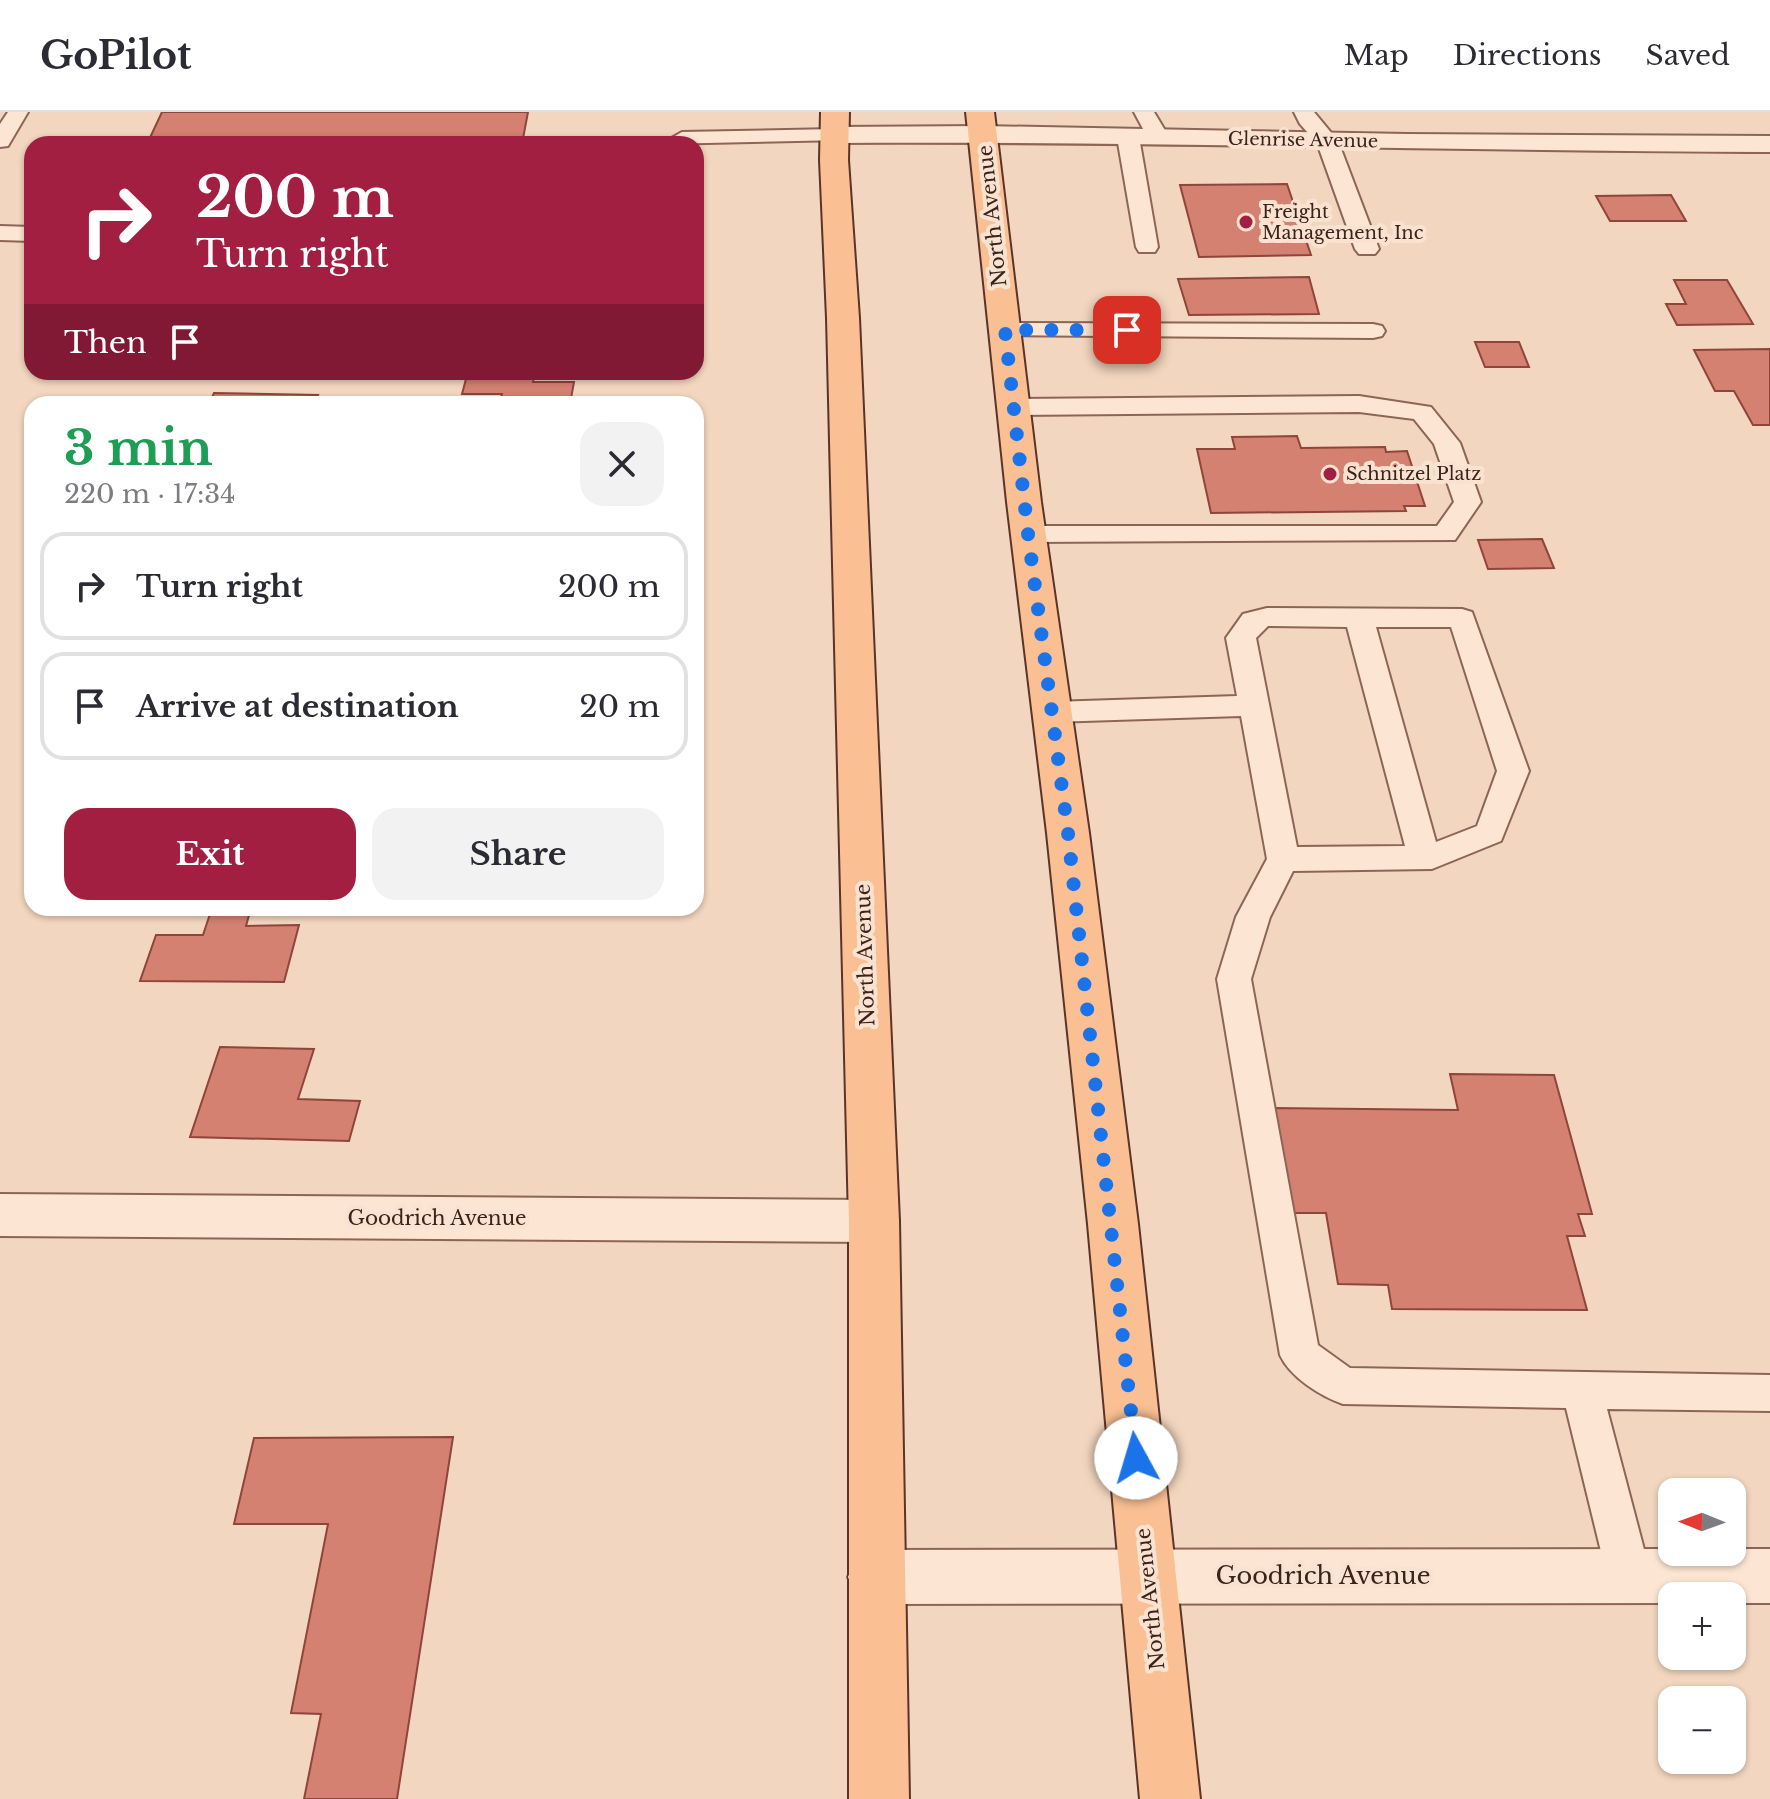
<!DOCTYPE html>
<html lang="en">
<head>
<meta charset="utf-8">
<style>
  :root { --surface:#fff; --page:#f2f2f3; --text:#2b2b33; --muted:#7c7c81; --line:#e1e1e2; --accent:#a21f42 }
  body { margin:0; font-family:"Libre Baskerville",serif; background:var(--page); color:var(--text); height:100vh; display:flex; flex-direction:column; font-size:30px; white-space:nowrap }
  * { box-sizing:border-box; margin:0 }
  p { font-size:26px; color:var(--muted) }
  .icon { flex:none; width:44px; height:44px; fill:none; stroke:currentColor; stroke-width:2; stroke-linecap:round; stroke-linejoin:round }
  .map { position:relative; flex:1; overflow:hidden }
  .panel { position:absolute; left:24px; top:284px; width:680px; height:520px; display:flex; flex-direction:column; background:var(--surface); border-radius:24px; box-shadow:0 2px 6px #0004 }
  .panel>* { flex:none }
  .hud { position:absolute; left:24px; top:24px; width:680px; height:244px; border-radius:24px; box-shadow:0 2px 6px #0004; background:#a21f42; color:#fff; overflow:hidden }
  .needle { width:52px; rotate:271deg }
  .buttons { position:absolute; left:1658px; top:1366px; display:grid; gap:16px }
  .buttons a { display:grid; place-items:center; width:88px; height:88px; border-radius:16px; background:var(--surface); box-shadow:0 2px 6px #0004; font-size:40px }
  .pin { position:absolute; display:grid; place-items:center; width:68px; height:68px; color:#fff; margin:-34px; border-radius:16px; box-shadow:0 4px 12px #0006 }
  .me { position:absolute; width:88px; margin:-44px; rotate:354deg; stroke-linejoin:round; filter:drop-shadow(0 0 6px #0008) }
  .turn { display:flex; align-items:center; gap:28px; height:168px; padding:0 40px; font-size:36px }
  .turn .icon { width:104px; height:104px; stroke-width:2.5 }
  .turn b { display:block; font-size:56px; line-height:68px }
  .then { display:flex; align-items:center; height:76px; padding:0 40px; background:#0003; gap:16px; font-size:30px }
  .round { display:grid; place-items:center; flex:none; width:84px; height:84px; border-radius:24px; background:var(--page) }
  .summary { display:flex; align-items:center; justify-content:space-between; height:136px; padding:0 40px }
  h1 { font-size:48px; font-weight:700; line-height:60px; color:#1e9e55 }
  .action { display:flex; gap:16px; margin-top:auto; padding:16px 40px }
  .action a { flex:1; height:92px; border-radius:24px; background:var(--accent); color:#fff; font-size:32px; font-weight:700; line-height:92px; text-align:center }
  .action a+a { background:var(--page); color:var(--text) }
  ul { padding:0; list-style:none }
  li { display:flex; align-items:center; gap:24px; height:108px; margin:0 16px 12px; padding:0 24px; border:4px solid var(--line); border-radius:24px }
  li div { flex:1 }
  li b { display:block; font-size:30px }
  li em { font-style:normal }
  header { display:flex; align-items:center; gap:48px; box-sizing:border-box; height:112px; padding:0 40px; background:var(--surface); border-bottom:2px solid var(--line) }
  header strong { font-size:38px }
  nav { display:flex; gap:44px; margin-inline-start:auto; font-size:28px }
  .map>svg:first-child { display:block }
</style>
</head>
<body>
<header>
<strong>GoPilot</strong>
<nav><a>Map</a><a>Directions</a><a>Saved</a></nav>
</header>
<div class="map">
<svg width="1770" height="1687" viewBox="0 0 1770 1687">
  <rect width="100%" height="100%" fill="#f2d6bf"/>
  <path fill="#d48171" stroke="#8f4539" stroke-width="2" d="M162,0h366l-6,32h-375z
    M1287,72l24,71 -112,2 -19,-72z
    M1671,83l15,26h-76l-14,-25z
    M1309,165l10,37 -130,1 -11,-36z
    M1674,168h53l26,44 -76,1 -11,-21h20z
    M1475,230h44l10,25h-44z
    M1770,237v76h-17l-19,-34h-19l-21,-41z
    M392,260h143l-2,10h41l-4,22h-71l3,-10h-40l4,-15h-76z
    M214,281l104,2 -4,9h-105z
    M1297,324l4,12 84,-1 1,5 21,-1 18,55h-21l2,5 -195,2 -14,-64h38l-3,-12z
    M1542,427l12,29 -66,1 -10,-29z
    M212,796h39l-5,18 53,-1 -15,57 -144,-1 16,-46h47z
    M220,935l94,2 -16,50 62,2 -11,40 -159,-4z
    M1450,962l104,1 38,139h-14l7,22h-18l20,74 -195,-1 -4,-24 -50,-1 -12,-71h-38l-16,-105 186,2z
    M453,1325l-56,362h-93l17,-85 -30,-1 37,-189h-94l20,-86z"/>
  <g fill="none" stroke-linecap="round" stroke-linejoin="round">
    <g stroke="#8d6556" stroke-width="4">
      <path id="lane" d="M8,0h20l-20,34 -8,1v-23z
        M1134,0h20l15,25 -3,5h-16z
        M1294,0h20l24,29 41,108 -4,5h-16l-4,-5 -38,-106 -17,-19z
        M835,17l8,1 3,5 -3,5 -182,4 21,-12z
        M1128,19l11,6 19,110 -3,5h-16l-3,-5 -19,-110z
        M0,114l32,1v14l-32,-1z
        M1005,211l368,1 9,2 3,5 -3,5 -9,2 -377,-3 -3,-5 3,-5z
        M1359,284l72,11 29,36 21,59 -26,38 -427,2 -10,-2 -4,-6 4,-6 10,-2h409l17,-24 -20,-58 -20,-25 -55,-7 -345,3 -9,-3 -4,-5 4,-5 9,-3z
        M1267,496l195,1 10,3 57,159 -28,70 -69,28 -139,2 -23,46 -19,62 67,366 32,23 420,7v36l-163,-2 44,167 -7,15 -15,6 -15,-6 -7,-15 -41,-168 -223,-4c-23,-8 -53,-27 -63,-49l-63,-376 19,-62 31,-58 -26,-143 -189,6 -11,-3 -4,-7 4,-7 11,-3 185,-6 -11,-58 17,-24zM1268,514l79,1 58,219 -108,1 -41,-209zM1376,515h75l46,144 -20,55 -41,16z"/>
    </g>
    <g stroke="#8d6556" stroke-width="4">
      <path id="street" d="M983,14l424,8 363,2v16c-312,-1 -623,-11 -935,-9l-10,-2 -4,-6 4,-6 10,-2z
        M0,1082l874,6 17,6 8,15 -8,15 -17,6 -874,-6z
        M1672,1437v3h60v-3h38v54h-38v-7h-60v7l-796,1 -20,-8 -8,-19 8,-19 20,-8z"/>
    </g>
    <g stroke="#5a342a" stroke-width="4">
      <path id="primary" d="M821,0h28l-1,48 11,158 40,903 10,578h-60v-578l-22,-903 -7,-158z
        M966,0h28l47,390 48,331 49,391 62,575h-60l-52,-575 -41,-391 -40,-331z"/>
    </g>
    <use href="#lane" fill="#fce6d3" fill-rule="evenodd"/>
    <use href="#street" fill="#fce6d3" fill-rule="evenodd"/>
    <use href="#primary" fill="#fabf93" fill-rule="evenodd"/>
  </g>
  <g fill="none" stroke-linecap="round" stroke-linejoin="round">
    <path stroke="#1a73e8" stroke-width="14" stroke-dasharray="0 25.2" d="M1127,218h-122l23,204 40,299 68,625"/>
  </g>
  <g fill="#a21f42" stroke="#f9e2d0" stroke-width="3">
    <circle cx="1246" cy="110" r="8"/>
    <circle cx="1330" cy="362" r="8"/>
  </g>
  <g text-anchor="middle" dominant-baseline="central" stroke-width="8" stroke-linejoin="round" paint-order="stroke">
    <g font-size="18" fill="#3b231c" stroke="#f9e2d0">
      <text transform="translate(1303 28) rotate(1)">Glenrise Avenue</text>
    </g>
    <g font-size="18" fill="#3b231c" stroke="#f9e2d0" text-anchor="start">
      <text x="1262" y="100">Freight<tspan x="1262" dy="21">Management, Inc</tspan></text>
      <text x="1346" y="362">Schnitzel Platz</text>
    </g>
    <g font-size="20" fill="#3b231c" stroke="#f9e2d0">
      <text transform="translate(992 104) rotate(-96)">North Avenue</text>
      <text transform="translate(865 843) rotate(-92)">North Avenue</text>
      <text x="437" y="1106">Goodrich Avenue</text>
      <text transform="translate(1150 1487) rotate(-96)">North Avenue</text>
    </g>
    <g font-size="24" fill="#3b231c" stroke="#f9e2d0">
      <text x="1323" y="1463">Goodrich Avenue</text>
    </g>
  </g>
</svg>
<div class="buttons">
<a><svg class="needle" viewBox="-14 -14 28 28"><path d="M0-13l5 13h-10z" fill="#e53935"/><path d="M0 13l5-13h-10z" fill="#7c7c81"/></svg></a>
<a>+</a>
<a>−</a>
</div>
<div class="pin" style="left:1127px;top:218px;background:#d93025"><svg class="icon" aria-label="arrive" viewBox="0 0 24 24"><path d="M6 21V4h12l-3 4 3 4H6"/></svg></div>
<svg class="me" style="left:1136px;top:1346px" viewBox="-20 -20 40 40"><circle r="19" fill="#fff"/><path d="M0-13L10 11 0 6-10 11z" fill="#1a73e8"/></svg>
<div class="hud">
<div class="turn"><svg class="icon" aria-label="right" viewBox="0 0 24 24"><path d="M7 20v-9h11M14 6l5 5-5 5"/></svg><div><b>200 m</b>Turn right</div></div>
<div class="then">Then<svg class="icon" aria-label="arrive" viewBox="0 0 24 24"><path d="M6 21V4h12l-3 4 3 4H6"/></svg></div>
</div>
<section class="panel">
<div class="summary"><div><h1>3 min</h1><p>220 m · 17:34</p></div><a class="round"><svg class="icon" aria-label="close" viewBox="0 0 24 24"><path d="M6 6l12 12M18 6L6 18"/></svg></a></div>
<ul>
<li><svg class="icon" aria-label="right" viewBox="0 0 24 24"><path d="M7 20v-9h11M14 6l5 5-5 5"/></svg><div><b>Turn right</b></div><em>200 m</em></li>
<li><svg class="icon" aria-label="arrive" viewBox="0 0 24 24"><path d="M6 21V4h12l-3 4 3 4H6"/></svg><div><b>Arrive at destination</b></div><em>20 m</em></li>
</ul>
<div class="action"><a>Exit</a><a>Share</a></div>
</section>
</div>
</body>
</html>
